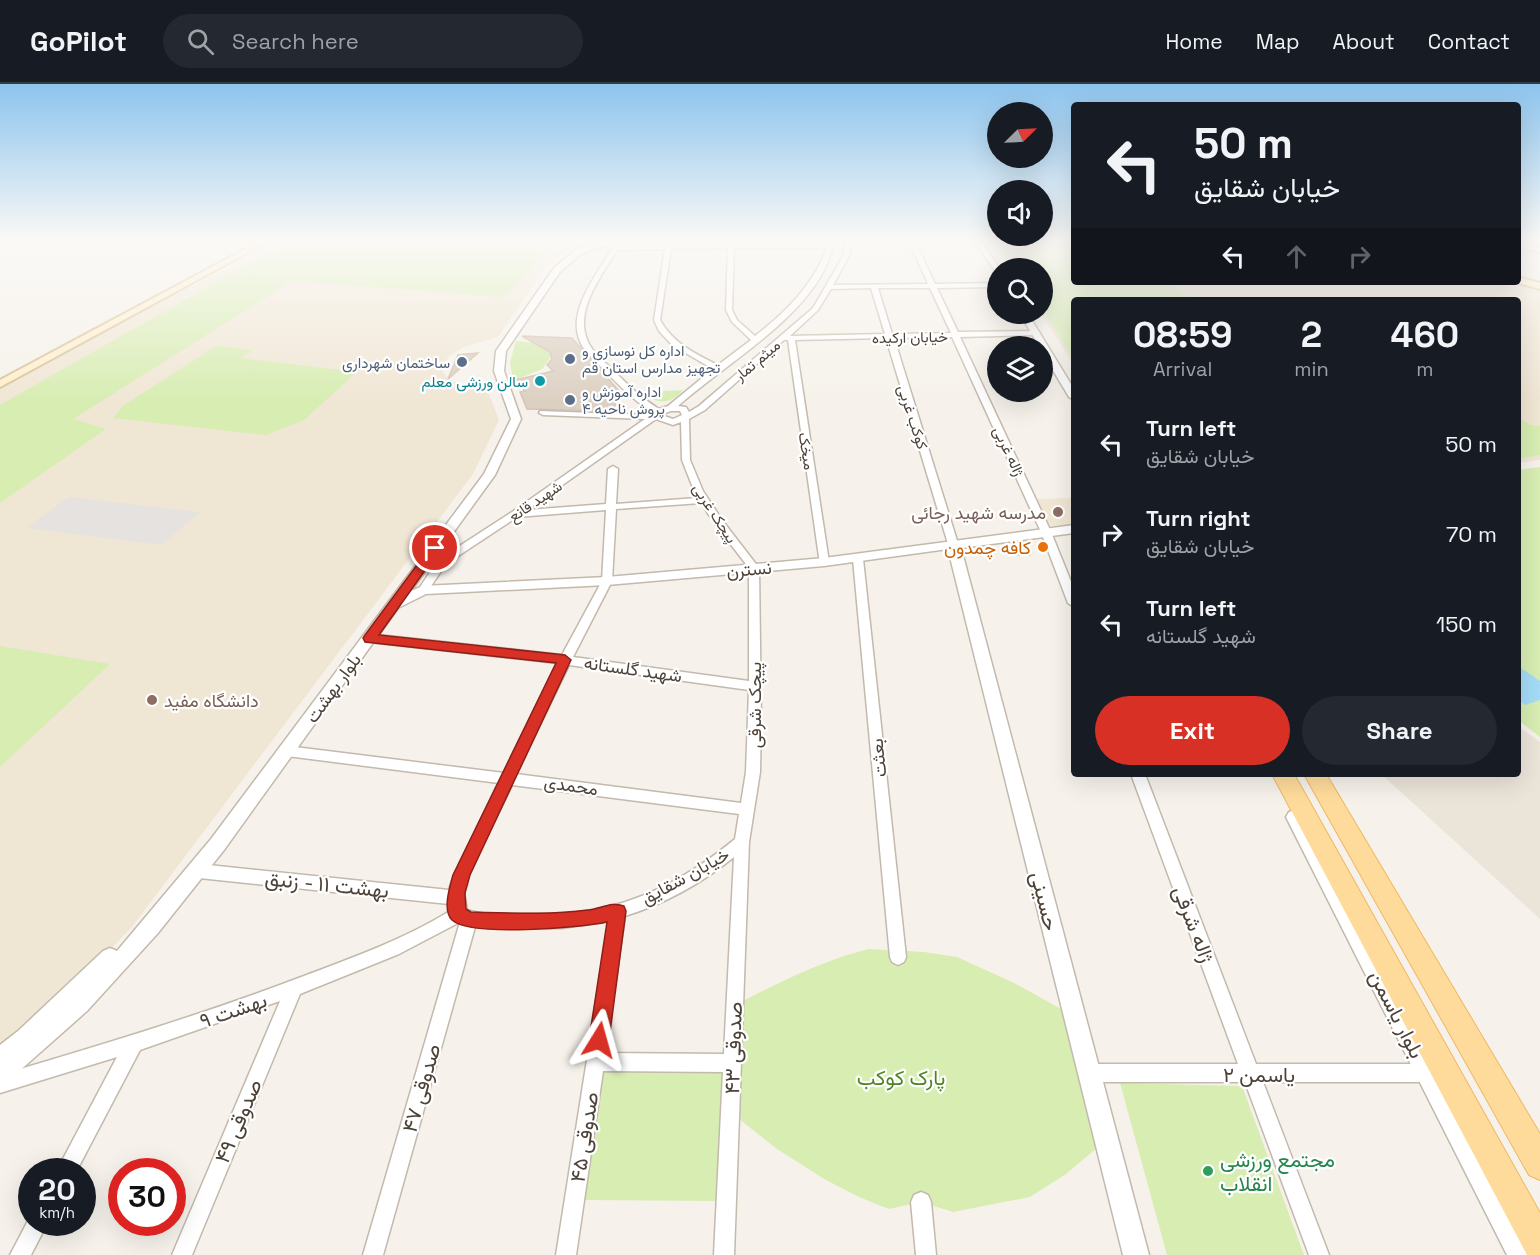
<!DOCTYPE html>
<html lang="en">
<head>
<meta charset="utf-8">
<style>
  :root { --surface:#171b24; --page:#242831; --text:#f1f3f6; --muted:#9ea1a6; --line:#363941; --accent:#d93025 }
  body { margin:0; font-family:"Space Grotesk",Vazirmatn,sans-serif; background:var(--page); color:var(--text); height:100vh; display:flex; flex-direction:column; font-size:22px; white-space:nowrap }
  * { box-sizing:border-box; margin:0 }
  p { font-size:20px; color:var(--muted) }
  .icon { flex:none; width:33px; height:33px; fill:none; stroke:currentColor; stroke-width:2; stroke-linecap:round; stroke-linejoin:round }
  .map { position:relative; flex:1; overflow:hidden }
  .sheet { position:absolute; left:1071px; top:213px; width:450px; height:480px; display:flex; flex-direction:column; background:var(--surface); border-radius:6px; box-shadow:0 6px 24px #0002 }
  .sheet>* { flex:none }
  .guide { position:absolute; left:1071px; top:18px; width:450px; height:183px; border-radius:6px; box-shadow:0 6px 24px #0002; background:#171b24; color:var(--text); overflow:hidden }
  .needle { width:39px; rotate:66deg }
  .fabs { position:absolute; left:987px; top:18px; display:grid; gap:12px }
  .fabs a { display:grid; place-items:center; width:66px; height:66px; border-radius:50%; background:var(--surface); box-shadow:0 6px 24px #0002; font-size:30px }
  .speed { position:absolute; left:18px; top:1074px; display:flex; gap:12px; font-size:30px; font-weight:700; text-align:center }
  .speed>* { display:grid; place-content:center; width:78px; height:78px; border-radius:50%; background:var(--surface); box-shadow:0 6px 24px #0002; line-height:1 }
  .speed small { font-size:15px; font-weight:400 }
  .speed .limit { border:9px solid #d22; background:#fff; color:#111 }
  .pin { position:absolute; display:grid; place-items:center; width:51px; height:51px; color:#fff; margin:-26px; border:3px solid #fff; border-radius:50%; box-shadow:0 2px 6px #0007 }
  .me { position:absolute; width:66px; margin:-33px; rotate:8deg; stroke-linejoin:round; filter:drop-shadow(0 0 4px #0008) }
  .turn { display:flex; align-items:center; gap:21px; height:126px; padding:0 24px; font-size:27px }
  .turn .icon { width:78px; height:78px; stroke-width:2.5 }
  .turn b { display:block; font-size:42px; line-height:51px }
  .lanes { display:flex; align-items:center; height:57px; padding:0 24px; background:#0003; justify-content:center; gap:30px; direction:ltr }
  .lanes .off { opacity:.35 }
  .eta { display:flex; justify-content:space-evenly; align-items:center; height:102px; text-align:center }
  .eta b { font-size:36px; font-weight:700; line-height:42px }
  .cta { display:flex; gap:12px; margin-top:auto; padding:12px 24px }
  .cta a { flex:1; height:69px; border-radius:36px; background:var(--accent); color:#fff; font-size:24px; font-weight:700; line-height:69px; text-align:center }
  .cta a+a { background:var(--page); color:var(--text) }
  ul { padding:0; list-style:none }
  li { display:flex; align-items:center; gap:18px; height:90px; padding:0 24px }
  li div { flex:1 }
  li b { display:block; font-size:22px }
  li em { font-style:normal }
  header { display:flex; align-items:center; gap:36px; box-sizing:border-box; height:84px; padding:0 30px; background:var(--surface); border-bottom:2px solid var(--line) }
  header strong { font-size:28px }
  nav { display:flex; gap:33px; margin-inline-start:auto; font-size:21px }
  .search { width:420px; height:54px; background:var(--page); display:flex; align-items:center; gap:15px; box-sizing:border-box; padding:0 21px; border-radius:33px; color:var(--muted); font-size:22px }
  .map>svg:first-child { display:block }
</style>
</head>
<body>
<header>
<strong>GoPilot</strong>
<div class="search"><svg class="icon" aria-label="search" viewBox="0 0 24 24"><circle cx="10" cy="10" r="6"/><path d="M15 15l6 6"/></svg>Search here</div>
<nav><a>Home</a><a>Map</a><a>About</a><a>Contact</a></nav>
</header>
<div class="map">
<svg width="1540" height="1171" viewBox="0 0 1540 1171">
  <rect width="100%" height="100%" fill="#f6f2eb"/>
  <path fill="#ebe4d9" d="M1518,642l22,16v177l-159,-145h137z"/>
  <path fill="#f0e6d4" d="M278,155h295l2,4 -29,24 -48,70 -34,10 -15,9 -6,9 1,9 8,7 17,6h17l13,33 -26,54 -341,453 -44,46 -88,76v-661l139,-75 83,-42z
    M1074,159v39h440l26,7v171l-22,3v-163h-444v65l-33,-51 1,-46h-29l-13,-19z
    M1074,414v26l-21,2 -5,-2 -12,-25z"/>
  <path fill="#d7edb2" d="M292,155h249l13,4 -50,54 -212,-16 -219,138 33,10 -106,74v-98z
    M1074,162v36h93l28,18h-121v59l-31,-49 -1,-42h-26l-11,-17z
    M516,257l19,2 14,8 2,6 -9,12 -29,12 -3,-18z
    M216,262l37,4 -13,8 117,14 -53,48 -38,15 -153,-17 10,-12z
    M683,306c-14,16 -27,14 -41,2z
    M1518,334l12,7 10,1v29l-22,4z
    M1540,383v270l-22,-17v-250z
    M0,562l110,18 -110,103z
    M869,865l55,3 33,5 57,26 51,28 33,136 -32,27 -36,23 -77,15 -32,-10 -32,7 -30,-12 -33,-17 -49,-31 -38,-30 4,-118c41,-21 81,-41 126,-52z
    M599,981l130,1 -6,135 -145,-1z
    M1120,999l122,3 62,169h-137z"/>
  <path fill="#e5e2df" d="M69,413l131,15 -38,33 -136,-17z"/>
  <path fill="#a5dbf6" d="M1518,582l22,15v19l-15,5 -7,-5z"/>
  <path fill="#dcd0c2" stroke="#d4c4b2" stroke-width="1.5" d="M522,252l50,2 48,54 -7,19 -86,-2 -7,-17 5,-1 -9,-11 37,-9 -6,-6 5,-6 -2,-7z
    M478,269l-30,26 10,-24z
    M1025,458l5,13h-16l-3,-11z"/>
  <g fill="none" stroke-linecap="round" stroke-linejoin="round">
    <g stroke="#c3b9ac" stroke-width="3">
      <path id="minor" d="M226,155h34l2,1 -3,2z
        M614,155l5,1 -1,6 45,-1 33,-4 132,3 2,-5h6c-3,8 -5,16 -9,25 -25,57 -103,101 -149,142l8,1 3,5 10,-6 114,-98 29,-50 5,-19h6l-5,19 -15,27 95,-1 -20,-45h6l21,45 63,-1v4l-61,1 21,44 78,-1 4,2 -4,2 -76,2 91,195 23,57v18l-6,-4 -27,-71 -89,-195 -58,1 65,209 -5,3 -5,-3 -63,-209 -91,2 34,222 -5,3 -4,-1 -32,-224h-4l-79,70 -16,9 1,41 13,31 19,29 37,48 2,152 -1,52 -11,70 -15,413h-20l9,-183 -120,-1 -27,184h-20l53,-334 -47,7 -87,-1 -92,328h-20l97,-333 -61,32 -99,40 -108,261h-20l108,-254 -140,49 -64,122h-20l61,-115 -117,36v-18c102,-30 204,-61 304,-99 50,-19 101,-37 146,-65l-1,-7 -250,-26 -5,-2 -2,-5 2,-5 5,-2 250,26 5,-15 45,-92 -212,-27 -5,-1 -2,-4 2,-4 5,-1 217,27 53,-110 -188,-21 -6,-4 6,-4 193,21 40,-74 4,-71 -89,7 -71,47 -19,28 -4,1 -5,-3 20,-30 74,-48 133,-93 -102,-4 -4,-2 1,-2 111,4 3,-2c-20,-12 -33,-26 -49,-42 -6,-7 -14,-13 -20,-21 -24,-32 10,-73 27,-101l-15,-6 3,-2 12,4zM728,164l-2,62 6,12 19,18 -33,25c-23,-11 -45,-22 -58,-45l11,-71zM734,164h93c-14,37 -41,64 -72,88l-18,-16 -5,-10zM665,165l-11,71 5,11 13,14 41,24 -45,37 -9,3c-18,-11 -31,-24 -46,-39 -7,-7 -17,-14 -22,-23 -21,-32 10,-70 26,-97zM871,204l14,46 -95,2 28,-26 13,-21zM878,204h52l21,45 -59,1zM671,327h9l2,4 -9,4 -9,-3 1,-3zM656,335l17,6 8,-3 1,38 15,38 -81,6 2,-35 -5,-3 -5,3 -2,35 -79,6zM701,419l14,21 34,44v113l-176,-24 39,-76 4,-72zM569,581l180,25 -3,82 -5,31 -225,-29zM512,701l227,29 -4,25c-42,35 -93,64 -148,72 -22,4 -43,3 -65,3 -18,0 -37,2 -55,-4l-3,-17 4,-18zM734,773l-10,197 -119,-1 20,-137c39,-12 77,-33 109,-59z
        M999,155h14l-28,5 -3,-2z
        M1518,158l22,6v4l-22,-6z
        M858,472l5,3 43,398 -2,5 -6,3 -6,-3 -2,-5 -37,-398z
        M1131,690h14l111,290h171l6,3 3,6 -3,6 -6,3h-164l66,173h-20l-64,-173h-155l-6,-3 -3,-6 3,-6 6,-3h148z
        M921,1108l7,3 3,7 5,53h-20l-5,-53 3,-7z
        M31,1131l1,7h16l-17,33h-21z"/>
    </g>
    <g stroke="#c3b9ac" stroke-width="3">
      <path id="tertiary" d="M591,155l14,2 16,-2 -40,15 -21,18 -54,79 -2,20 17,48 -26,56 -84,116 12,-5 184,-9 217,-19 250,-33v8l-113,15 188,707h-26l-175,-706 -124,17 -217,19 -181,9 -28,14 -174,242 -66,83 -71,78 -79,70 -8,3v-39l18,-14 85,-80 7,-3 7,3 94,-112 273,-365 27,-55 -17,-48 2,-20 58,-83 21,-18 17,-7 -5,-2z
        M973,155h7l19,29 -1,7z
        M1020,230h8l46,75v11l-5,-3 -27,-45v-6h-3z
        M1295,726l6,2 233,443h-27l-221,-438 3,-5z"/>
    </g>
    <g stroke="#d9c398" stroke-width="4">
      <path id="secondary" d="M264,155h9l-273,148v-7z
        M1518,193l22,6v6l-25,-7h3z"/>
    </g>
    <g stroke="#edb963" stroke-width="2">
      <path id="primary" d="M1272,690h22l246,439v42h-13z
        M1304,690h22l214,360v46l-11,-5z"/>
    </g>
    <use href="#minor" fill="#fff" fill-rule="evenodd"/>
    <use href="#tertiary" fill="#fff" fill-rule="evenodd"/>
    <use href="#secondary" fill="#ffefcc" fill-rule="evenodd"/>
    <use href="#primary" fill="#ffdb9b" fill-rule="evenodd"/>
  </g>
  <linearGradient id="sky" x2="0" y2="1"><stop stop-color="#8dc4ee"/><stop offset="0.49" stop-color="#fbf9f6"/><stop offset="1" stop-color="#fbf9f6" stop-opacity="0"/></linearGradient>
  <rect width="1540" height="319" fill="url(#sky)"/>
  <path fill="#d93025" stroke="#8d1f18" stroke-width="1.5" d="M435,461l6,3 -62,87 186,20 6,5 -101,215 -5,18 1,16 5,3c39,1 78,3 117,-2 12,-1 24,-9 36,-4l2,5 -17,129 -3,7 -7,3 -7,-3 -3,-7 18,-118c-26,6 -137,15 -155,-2 -10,-10 -2,-34 1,-45l103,-212 -191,-21 -2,-4 2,-3 66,-89z"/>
  <g fill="#5c6f8a" stroke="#fff" stroke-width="2">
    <circle cx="570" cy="275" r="6"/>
    <circle cx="462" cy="278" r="6"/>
    <circle cx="570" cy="316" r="6"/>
  </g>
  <circle fill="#0f9aa8" stroke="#fff" stroke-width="2" cx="540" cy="297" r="6"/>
  <g fill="#8d6e63" stroke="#fff" stroke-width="2">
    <circle cx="1058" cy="428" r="6"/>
    <circle cx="152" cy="616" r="6"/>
  </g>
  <circle fill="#e8710a" stroke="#fff" stroke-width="2" cx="1043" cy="463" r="6"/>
  <circle fill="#2e9e5b" stroke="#fff" stroke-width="2" cx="1208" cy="1087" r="6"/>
  <g text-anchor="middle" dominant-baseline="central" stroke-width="4.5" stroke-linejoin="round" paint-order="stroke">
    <g font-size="15" fill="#4c4238" stroke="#fff">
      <text transform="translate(910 253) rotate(-1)">خیابان ارکیده</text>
      <text transform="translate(757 276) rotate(-40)">میثم تمار</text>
      <text transform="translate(913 333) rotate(72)">کوکب غربی</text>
      <text transform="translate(807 367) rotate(81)">میخک</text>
      <text transform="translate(1009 367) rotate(65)">ژاله غربی</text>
      <text transform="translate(535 417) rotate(-34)">شهید قانع</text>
      <text transform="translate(715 429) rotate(57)">پیچک غربی</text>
    </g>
    <g font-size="15" fill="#4e5e75" stroke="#fff" text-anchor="start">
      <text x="582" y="266">اداره کل نوسازی و<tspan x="582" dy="17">تجهیز مدارس استان قم</tspan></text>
      <text x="450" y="278" text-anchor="end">ساختمان شهرداری</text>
      <text x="582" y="307">اداره آموزش و<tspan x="582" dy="17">پروش ناحیه ۴</tspan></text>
    </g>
    <g font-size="15" fill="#0d838f" stroke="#fff" text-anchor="end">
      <text x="528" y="297">سالن ورزشی معلم</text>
    </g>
    <g font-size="18" fill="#785e54" stroke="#fff" text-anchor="end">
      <text x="1046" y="428">مدرسه شهید رجائی</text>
      <text x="164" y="616" text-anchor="start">دانشگاه مفید</text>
    </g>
    <g font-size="18" fill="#c56008" stroke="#fff" text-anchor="end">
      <text x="1031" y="463">کافه چمدون</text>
    </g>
    <g font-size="18" fill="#4c4238" stroke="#fff">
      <text transform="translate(749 485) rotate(-5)">نسترن</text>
      <text transform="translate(633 585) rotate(8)">شهید گلستانه</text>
      <text transform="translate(333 604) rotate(-54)">بلوار بهشت</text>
      <text transform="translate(754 621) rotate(-90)">پیچک شرقی</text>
      <text transform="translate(878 674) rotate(-96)">بعثت</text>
      <text transform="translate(571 701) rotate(8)">محمدی</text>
      <text transform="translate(685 792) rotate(-29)">خیابان شقایق</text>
    </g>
    <g font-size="21" fill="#4c4238" stroke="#fff">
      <text transform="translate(327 800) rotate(6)">بهشت ۱۱ - زنبق</text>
      <text transform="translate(1045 817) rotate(76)">حسینی</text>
      <text transform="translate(1194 840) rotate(69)">ژاله شرقی</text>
      <text transform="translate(233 926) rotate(-19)">بهشت ۹</text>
      <text transform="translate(1397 930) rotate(63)">بلوار یاسمن</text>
      <text transform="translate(733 964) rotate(-88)">صدوقی ۴۳</text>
      <text x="1259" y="990">یاسمن ۲</text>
      <text transform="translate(421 1004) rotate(-74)">صدوقی ۴۷</text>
      <text transform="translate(238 1037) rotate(-67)">صدوقی ۴۹</text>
      <text transform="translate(584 1053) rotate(-81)">صدوقی ۴۵</text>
    </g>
    <g font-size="21" fill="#508325" stroke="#fff">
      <text x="901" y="993">پارک کوکب</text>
    </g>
    <g font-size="21" fill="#27864d" stroke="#fff" text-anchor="start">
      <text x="1220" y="1075">مجتمع ورزشی<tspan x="1220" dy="24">انقلاب</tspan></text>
    </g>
  </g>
</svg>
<div class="fabs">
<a><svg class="needle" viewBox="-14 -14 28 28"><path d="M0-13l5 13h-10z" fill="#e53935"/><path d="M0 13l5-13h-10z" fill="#9ea1a6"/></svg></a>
<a><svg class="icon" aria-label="sound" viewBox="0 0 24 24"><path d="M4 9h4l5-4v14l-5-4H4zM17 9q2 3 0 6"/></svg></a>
<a><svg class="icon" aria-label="search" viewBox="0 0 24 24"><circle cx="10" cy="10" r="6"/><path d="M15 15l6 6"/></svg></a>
<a><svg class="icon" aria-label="layers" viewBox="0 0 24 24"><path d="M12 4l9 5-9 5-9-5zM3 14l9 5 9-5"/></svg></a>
</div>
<div class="speed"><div>20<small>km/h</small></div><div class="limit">30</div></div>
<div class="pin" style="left:435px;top:464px;background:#d93025"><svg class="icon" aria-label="arrive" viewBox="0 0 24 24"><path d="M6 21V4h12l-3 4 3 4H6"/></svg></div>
<svg class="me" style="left:599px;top:956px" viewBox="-20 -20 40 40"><path d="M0-17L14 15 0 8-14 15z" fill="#d93025" stroke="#fff" stroke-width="4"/></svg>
<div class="guide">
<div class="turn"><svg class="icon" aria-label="left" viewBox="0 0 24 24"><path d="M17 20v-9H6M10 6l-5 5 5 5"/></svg><div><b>50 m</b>خیابان شقایق</div></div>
<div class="lanes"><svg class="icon" aria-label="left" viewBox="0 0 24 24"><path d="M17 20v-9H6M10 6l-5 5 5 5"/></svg><svg class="icon off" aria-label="ahead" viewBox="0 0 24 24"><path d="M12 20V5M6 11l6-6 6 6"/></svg><svg class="icon off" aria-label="right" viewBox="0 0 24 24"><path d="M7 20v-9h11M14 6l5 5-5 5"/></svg></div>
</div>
<section class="sheet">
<div class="eta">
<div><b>08:59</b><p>Arrival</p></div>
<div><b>2</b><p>min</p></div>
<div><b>460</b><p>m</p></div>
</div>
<ul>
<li><svg class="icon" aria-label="left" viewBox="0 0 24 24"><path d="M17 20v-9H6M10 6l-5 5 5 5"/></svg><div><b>Turn left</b><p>خیابان شقایق</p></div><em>50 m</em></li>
<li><svg class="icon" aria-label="right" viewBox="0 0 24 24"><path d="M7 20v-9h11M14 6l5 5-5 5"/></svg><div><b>Turn right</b><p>خیابان شقایق</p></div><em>70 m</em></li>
<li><svg class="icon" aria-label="left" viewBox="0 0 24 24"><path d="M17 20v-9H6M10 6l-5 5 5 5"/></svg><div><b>Turn left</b><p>شهید گلستانه</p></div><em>150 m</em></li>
</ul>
<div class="cta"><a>Exit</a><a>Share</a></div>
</section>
</div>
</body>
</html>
